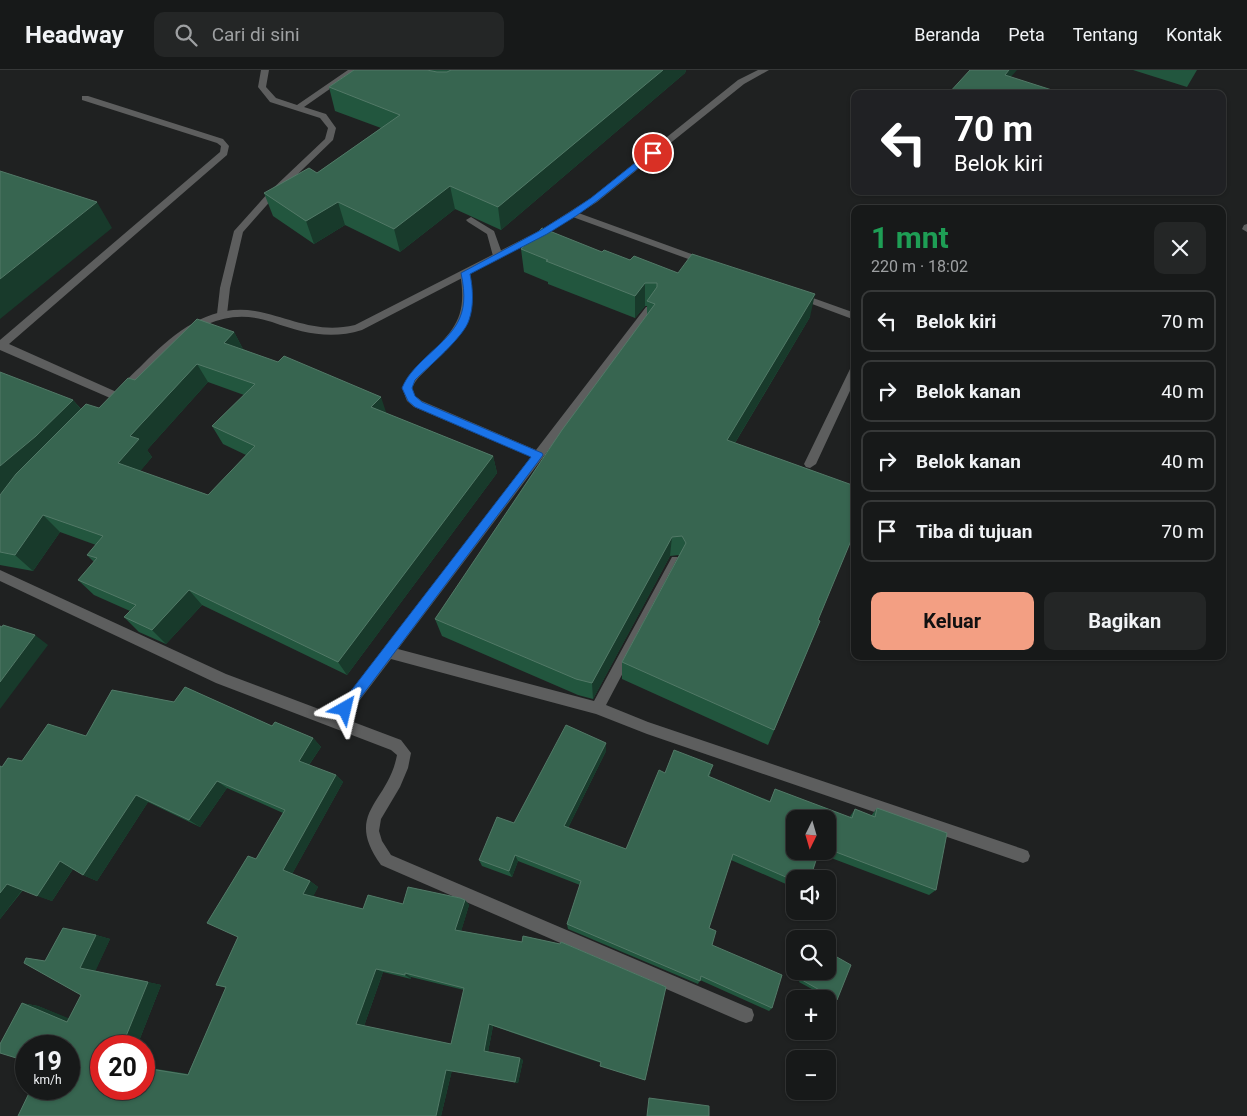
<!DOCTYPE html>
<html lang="id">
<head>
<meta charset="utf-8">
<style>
  :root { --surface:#171919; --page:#242626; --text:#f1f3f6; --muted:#9ea0a2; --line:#363838; --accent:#f39f83 }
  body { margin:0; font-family:Roboto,sans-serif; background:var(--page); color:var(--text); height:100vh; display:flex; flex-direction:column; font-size:19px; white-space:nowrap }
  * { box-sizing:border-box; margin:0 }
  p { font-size:16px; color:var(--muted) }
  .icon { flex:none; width:28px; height:28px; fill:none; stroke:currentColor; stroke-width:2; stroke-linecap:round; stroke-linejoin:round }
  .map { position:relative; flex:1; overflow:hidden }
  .side { position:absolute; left:851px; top:135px; width:375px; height:455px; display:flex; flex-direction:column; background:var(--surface); border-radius:10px; box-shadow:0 1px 4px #0004,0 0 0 1px var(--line) }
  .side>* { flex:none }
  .top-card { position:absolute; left:851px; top:20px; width:375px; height:105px; border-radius:10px; box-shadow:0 1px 4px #0004,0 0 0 1px var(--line); background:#202124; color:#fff; overflow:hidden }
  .needle { width:32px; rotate:185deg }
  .tools { position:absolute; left:786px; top:740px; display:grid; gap:10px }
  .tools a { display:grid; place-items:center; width:50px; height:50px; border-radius:10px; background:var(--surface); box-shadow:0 1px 4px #0004,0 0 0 1px var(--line); font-size:25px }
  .speed { position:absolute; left:15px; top:965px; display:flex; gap:10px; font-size:25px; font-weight:700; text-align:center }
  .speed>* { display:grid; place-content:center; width:65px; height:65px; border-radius:50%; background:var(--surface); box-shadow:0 1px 4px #0004,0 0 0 1px var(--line); line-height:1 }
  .speed small { font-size:12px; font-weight:400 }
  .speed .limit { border:8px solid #d22; background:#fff; color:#111 }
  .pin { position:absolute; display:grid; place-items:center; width:42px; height:42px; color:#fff; margin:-21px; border:2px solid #fff; border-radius:50%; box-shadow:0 1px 5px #0007 }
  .me { position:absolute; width:55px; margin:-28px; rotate:37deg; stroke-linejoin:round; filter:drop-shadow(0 0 4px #0008) }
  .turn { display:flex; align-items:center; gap:18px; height:105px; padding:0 20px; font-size:22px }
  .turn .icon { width:65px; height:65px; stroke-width:2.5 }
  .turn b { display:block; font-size:35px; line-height:42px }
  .round { display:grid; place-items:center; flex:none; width:52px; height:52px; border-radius:10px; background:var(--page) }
  .overview { display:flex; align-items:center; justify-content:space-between; height:85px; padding:0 20px }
  h1 { font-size:30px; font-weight:700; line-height:38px; color:#1e9e55 }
  .cta { display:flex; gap:10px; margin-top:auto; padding:10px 20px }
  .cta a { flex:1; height:58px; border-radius:10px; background:var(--accent); color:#111; font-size:20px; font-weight:700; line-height:58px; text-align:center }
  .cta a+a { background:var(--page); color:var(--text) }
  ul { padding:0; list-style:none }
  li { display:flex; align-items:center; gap:15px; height:62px; margin:0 10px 8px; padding:0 10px; border:2px solid var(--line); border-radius:10px }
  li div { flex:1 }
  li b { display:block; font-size:19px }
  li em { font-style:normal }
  header { display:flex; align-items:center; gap:30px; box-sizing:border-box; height:70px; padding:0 25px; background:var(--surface); border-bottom:1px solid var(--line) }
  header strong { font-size:24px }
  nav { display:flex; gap:28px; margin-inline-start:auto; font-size:18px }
  .search { width:350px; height:45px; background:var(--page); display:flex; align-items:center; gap:12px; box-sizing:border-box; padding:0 18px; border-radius:10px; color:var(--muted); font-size:19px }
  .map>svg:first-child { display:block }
</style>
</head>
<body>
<header>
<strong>Headway</strong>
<div class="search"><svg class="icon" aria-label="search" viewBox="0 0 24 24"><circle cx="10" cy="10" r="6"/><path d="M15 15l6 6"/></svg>Cari di sini</div>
<nav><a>Beranda</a><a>Peta</a><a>Tentang</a><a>Kontak</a></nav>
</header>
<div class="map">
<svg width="1247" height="1046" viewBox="0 0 1247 1046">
  <rect width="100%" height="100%" fill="#1f2121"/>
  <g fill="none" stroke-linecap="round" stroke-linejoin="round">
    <path fill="#5d5e5e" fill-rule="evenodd" d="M261,0h8l-3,17 10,11 21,7 51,-35h9l-53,37 22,7 10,14 -3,12 -59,57 -31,35 -13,56 -3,26 -5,3 -5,-3 3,-26 14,-57 34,-38 57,-54 3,-11 -8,-10 -50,-16 -12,-15z
      M82,26h6l135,43 6,7 -2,9 -218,189 112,50 1,3 -5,4 -117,-51v-10l220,-188 1,-6 -4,-3 -135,-43z
      M573,141l135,49 2,2 -5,3 -3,-1 -132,-48 -2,-2z
      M471,147l23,14 9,25 -2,2 -3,1 -5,-3 -6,-22 -19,-12 -2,-2z
      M1247,154v8l-5,-3 2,-4z
      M465,200l5,3c8,46 -7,60 -38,91 -7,8 -16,14 -20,24l3,8 7,5 114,49 110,-143h8l1,2 -257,340 196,52 78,-144h8l2,4 -76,144 42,17 375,127 5,2 2,5 -2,5 -5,2 -376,-129 -51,-20 -205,-55 -41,54 -5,2 -5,-2 -2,-4 2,-4 191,-248 -117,-50 -7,-6 -5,-13c5,-11 12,-19 21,-27 31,-31 45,-42 37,-88z
      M799,223l56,20v7l-59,-22v-4z
      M855,295v15l-39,84 -6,4 -4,-1 -2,-3 46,-95z"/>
    <path fill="#5d5e5e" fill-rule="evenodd" d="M758,0h11l-25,14 -147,118 -50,32 -185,96c-32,10 -59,3 -90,-8 -66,-22 -105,30 -146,73l-4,1 -5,-4c6,-10 17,-19 26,-28 30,-30 66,-61 112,-53 37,7 61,23 100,14l186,-95 50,-32 147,-118z
      M0,500l226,104 175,66 10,13 -3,15 -8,19 -19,32 -2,12 3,10 9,14 361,154 2,6 -2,6 -6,2 -6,-2 -359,-156c-38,-53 7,-61 16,-110l-6,-5 -175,-67 -216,-102z"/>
  </g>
  <path fill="#22563e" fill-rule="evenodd" d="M354,0h332l-1,3 -184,157 -46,-21 -55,43 -55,-27 -31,19 -41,-28 -9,-23 53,-20 64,-45 -46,-17 -6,-24z
    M1133,0h64l-10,17z
    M979,121h13l-3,4z
    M521,179l81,3 76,21 132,44 -75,126 83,177 2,1 -52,124 -146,-66v-17l57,-107 -9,1 -77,143 -15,-4 -136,-59 -7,-17 212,-304v-9h-2l-10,12 -87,-34v-2l-24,-10z
    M234,262l9,17 143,64 107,43 4,17 -150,202 -145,-70 -36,39 -27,-12 -15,-15 6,-6 -36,-16 -16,-15 16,-18 -7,-7 9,-10 -36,-13 -27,39 -33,-6v-70l73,-95 8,9 18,-1 36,-28zM208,312l36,13 -32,31 11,18 23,11 -38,40 -68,-24 12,-14 -5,-7z
    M185,617l87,39 3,-4 38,16 8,9 -12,18 27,10 7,7 -51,92 18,7 8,6 -5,9 50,13 5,-14 35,9 5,-17 52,11 5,2 4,5 -8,26 61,11 1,-6 37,8 1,-2 105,45 -21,93 -44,-14h-1l1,-3 -108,-37 -5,26 35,8 -5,23 -66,-13 -11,46h-423l13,-27h38v-43h-43v15l-26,-8v-9l22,-41 16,3 31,13 12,-24 -57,-32 2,-5 19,3 18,-33 33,7 14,4 -15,32 66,14 -24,61h-36v43h43v-22l44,7 38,-86 -10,-3 22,-48 -31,-14 41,-67 8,3 27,-46 -56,-25 -27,39 -52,-25 -51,79 -14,-6 -10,-6 -21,32 -29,-11 -23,29v-153l2,1 6,-9 14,3 26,-37 38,12 26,-46 62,12zM383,902l28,7v-2l53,13 -13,54 -87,-18z
    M606,681l-38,77 58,21 39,-76 46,-1 -2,5 61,24 5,-12 74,29 6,-9 16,7 6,-8 59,82 -7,5 -111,-42 -23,26v9l-64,-28 -22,68 3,17 60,63 -3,3 -69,-31 -2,4 -130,-55 -1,-5 13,-39 -62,-24 -6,16 -30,-11 -3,-6 35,-37zM828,749v32h-33z
    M804,901h24l9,29 -3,1 -35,-19z"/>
  <path fill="#183a2b" d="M663,0h23l-1,3 -184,157 -3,-23z
    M1009,0h8l-19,22 7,-17z
    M450,116l5,23 -55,43 -6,-23z
    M97,132l15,26 -112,91v-40z
    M338,132l7,23 -31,19 -8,-23z
    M645,213v23l-10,12v-22z
    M815,224l-5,23 -86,144 3,-21z
    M234,262l10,19 -20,-8z
    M197,294l11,18 -61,68 5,7 -20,24 -14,-18 12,-27z
    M381,327l6,18 -16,-8z
    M73,330l14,17 -87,77v-28z
    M493,386l4,17 -150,202 -9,-13z
    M43,445l17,17 -27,39 -18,-16z
    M672,467l-2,19 -77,143 -1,-16z
    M189,520l13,15 -36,39 -14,-14z
    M35,565l13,10 -48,64v-27z
    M313,668l8,9 -15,22 -7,-8z
    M606,673v8l-40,81 -2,-6z
    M336,705l7,7 -52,94 -8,-6z
    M217,711l10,7 -27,39 -11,-7z
    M136,725l12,7 -51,79 -14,-6z
    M515,785l3,6 -6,16 -3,-6z
    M60,791l14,6 -22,34 -15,-5z
    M310,811l8,6 -6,12 -9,-5z
    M7,814l16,5 -23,30v-26z
    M465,830l4,5 -9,30 -5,-5z
    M96,865l14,4 -15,33 -15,-4z
    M376,899l7,3 -19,54 -8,-2z
    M405,903l6,4v2l-6,-4z
    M148,912l13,3 -24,61h-15z
    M22,933l16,3 45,18 -16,-2z
    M489,954l4,2 -5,26 -4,-1z
    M520,988l3,2 -5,23 -3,-1z
    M446,1000h6l-11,46h-5z"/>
  <path fill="#376550" stroke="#527967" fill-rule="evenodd" d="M354,0h73l10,2h10l4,-2h212l-165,137 -48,-21 -56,43 -56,-27 -32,19 -42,-28 45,-25 8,5 83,-58 -71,-28z
    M970,0h39l-4,5 50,16 -3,3h-104z
    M0,101l97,31 -97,77z
    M542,158l60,24 2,-2 26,10 4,-4 44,17 14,-19 123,40 -88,146 128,46v45l-37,89 2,1 -46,109 -152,-68 64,-119 -4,-7 -10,1 -80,146 -16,-4 -141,-60 127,-189 93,-126 -8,-3 10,-14v-4h-12l-10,13 -89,-35 2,-1 -27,-11z
    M197,249l37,13 -10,11 54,19 6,-6 97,41 -10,10 122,49 -155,206 -149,-72 -37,40 -28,-13 12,-12 -58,-25 19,-22 -10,-3 16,-19 -60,-21 -28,40 -15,-3v-57l16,-21 70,-70 13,4 29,-30 7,2zM197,294l58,20 -43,42 43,20 -47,49 -90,-32 21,-24 -9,-3z
    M0,302l73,28 -37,36 -36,30z
    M3,555l32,10 -35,47v-56l2,1z
    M185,617l87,39 3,-4 38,16 -14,23 37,14 -53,95 27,11 -7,13 60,15 5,-14 35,9 5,-17 52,11 5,2 -10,30 67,12 1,-6 37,8 1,-2 105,45 -21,93 -45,-14 1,-4 -112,-38 -5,27 36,7 -5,24 -69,-12 -10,46h-418l13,-27h38v-43h-43v15l-26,-8v-9l22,-41 45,19 14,-27 -57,-32 2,-5 19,3 18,-33 33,7 -16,33 68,14 -26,64h-21v43h43v-21l44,7 38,-88 -10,-2 22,-48 -31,-14 41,-67 8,3 29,-49 -68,-29 -28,39 -53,-25 -53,80 -23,-14 -23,35 -30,-12 -7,9v-127l2,1 6,-9 14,3 26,-37 38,12 26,-46 62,12zM376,899l29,6v-2l59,15 -13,56 -95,-20z
    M566,655l40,18 -42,83 62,23 33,-79 6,3 9,-23 39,15 -5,11 62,26 5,-13 77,29 3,-9 20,8 2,-9 70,25 -11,57 -108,-41v-30h-33v32h24l-9,28h-15v2l-62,-27 -24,74 7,3 -4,14 70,30 -10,33 -71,-32 -1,5 -133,-57 14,-43 -66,-26 -6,16 -30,-11 18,-43 17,6z
    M828,882l23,13 -14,35 -35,-20 4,-9h22z
    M649,1028l60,8v10h-62z"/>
  <path fill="#1a73e8" stroke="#114b97" d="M650,81l7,2 -60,48 -21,15 -29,18 -77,40c3,15 4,32 -1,46 -5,17 -41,47 -54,60l-3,8 3,8 7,6 120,51 1,2 -194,258 -4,1 -5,-1 -1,-4 1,-4 191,-248 -116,-50 -7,-6 -6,-13c5,-12 12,-19 21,-28 31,-29 48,-41 38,-87l80,-43 29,-18 21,-14z"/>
</svg>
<div class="tools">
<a><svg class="needle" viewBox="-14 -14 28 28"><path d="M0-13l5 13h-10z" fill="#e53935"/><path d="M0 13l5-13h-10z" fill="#9ea0a2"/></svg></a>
<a><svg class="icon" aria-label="sound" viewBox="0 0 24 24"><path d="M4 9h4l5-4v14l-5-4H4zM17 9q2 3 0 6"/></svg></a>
<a><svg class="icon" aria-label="search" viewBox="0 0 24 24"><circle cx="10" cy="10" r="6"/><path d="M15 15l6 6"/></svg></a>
<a>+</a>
<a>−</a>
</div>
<div class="speed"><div>19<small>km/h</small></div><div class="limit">20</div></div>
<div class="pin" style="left:653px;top:83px;background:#d93025"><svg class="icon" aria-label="arrive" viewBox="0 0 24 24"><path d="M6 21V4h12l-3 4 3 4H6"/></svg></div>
<svg class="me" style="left:345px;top:639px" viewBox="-20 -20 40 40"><path d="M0-17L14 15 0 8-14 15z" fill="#1a73e8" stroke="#fff" stroke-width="4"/></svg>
<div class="top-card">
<div class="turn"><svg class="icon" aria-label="left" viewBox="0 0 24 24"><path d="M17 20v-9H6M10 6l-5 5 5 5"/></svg><div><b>70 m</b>Belok kiri</div></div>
</div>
<section class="side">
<div class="overview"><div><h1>1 mnt</h1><p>220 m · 18:02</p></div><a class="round"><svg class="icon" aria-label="close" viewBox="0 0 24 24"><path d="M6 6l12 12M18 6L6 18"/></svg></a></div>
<ul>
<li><svg class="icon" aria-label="left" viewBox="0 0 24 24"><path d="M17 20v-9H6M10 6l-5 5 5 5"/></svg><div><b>Belok kiri</b></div><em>70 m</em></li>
<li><svg class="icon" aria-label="right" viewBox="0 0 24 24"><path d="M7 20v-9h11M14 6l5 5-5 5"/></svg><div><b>Belok kanan</b></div><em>40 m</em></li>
<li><svg class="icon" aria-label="right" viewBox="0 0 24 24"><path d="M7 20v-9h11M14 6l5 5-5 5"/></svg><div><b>Belok kanan</b></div><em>40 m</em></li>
<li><svg class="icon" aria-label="arrive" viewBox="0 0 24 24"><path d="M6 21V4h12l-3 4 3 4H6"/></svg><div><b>Tiba di tujuan</b></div><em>70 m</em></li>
</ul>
<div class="cta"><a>Keluar</a><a>Bagikan</a></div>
</section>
</div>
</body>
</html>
